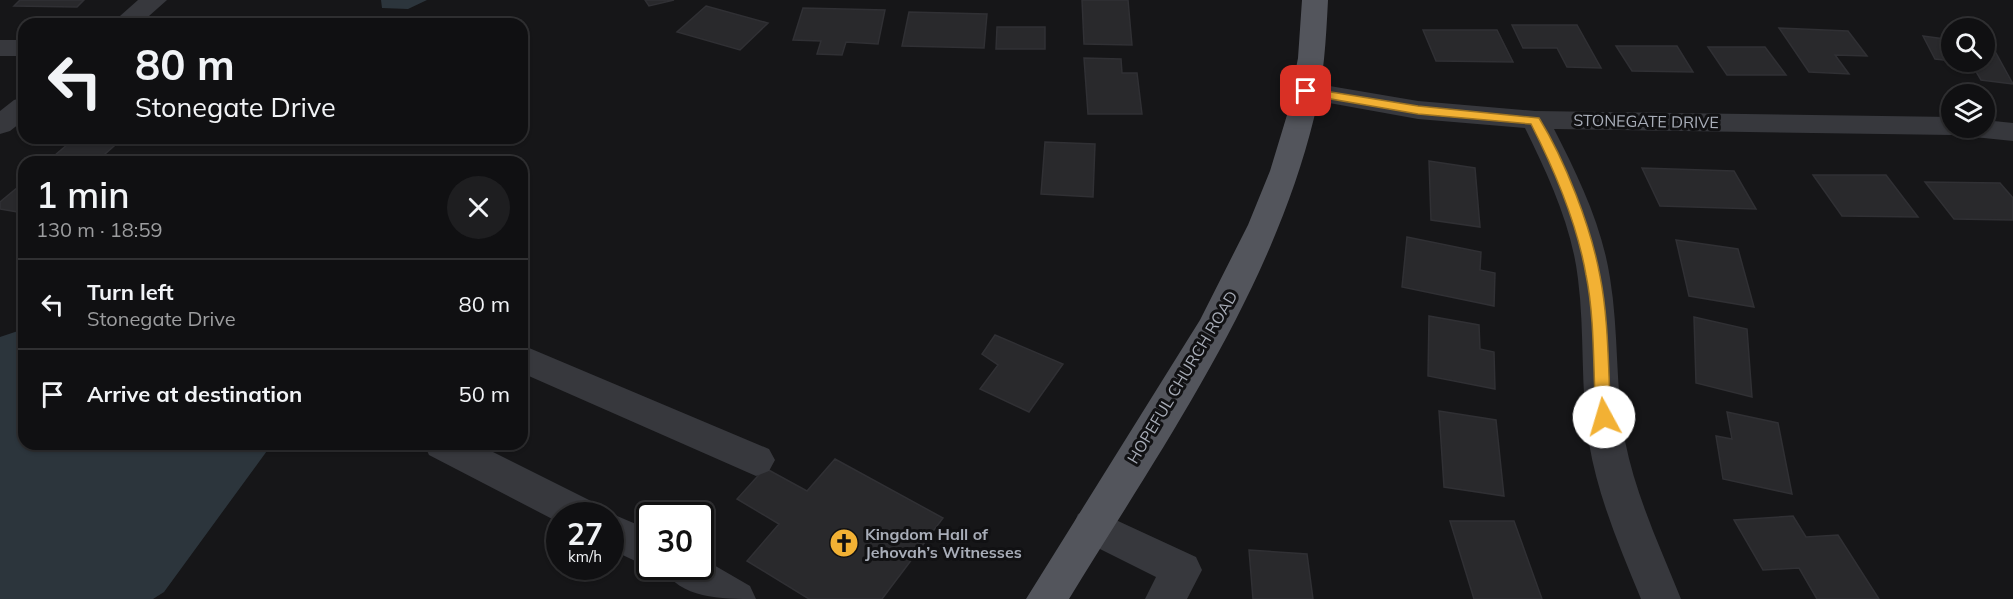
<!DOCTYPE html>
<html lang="en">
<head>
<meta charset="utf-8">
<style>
  :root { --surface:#101012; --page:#1e1e20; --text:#f1f3f6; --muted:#9c9d9f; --line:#303032 }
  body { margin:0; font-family:Mulish,sans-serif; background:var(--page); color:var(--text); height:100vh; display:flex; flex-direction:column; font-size:22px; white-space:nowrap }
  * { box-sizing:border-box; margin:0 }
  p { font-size:20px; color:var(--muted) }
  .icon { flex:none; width:33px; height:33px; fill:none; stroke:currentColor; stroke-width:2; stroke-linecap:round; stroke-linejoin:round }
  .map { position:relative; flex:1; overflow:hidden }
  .panel { position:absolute; left:18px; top:156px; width:510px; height:294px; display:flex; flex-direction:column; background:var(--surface); border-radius:18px; box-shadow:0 2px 4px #0004,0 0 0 2px var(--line) }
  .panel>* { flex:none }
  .banner { position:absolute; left:18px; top:18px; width:510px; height:126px; border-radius:18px; box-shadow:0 2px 4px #0004,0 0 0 2px var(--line); background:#101012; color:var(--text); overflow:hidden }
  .tools { position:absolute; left:1941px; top:18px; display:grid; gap:12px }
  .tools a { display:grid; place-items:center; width:54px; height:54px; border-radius:50%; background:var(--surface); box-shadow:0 2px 4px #0004,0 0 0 2px var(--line); font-size:30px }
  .speed { position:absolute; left:546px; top:502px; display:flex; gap:12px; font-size:30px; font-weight:700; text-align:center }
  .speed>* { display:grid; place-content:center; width:78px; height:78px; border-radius:50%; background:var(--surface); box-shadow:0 2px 4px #0004,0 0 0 2px var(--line); line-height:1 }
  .speed small { font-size:15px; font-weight:400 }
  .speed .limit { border:3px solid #111; border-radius:9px; background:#fff; color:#111 }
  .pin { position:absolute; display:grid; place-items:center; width:51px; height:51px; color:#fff; margin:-26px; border-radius:12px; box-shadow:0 3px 9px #0006 }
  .me { position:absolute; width:66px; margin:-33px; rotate:354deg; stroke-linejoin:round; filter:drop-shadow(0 0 4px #0008) }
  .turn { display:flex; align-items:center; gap:21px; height:126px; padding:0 18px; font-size:27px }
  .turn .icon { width:78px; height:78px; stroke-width:2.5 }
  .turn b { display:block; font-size:42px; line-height:51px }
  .round { display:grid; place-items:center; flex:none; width:63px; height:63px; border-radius:32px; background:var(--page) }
  .summary { display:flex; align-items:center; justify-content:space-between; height:102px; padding:0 18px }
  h1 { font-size:36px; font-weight:600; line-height:45px }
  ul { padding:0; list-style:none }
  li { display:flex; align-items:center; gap:18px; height:90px; padding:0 18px; border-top:2px solid var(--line) }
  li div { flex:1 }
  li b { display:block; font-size:22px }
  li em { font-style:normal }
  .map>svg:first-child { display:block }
</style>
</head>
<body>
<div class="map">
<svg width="2013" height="599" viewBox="0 0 2013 599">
  <rect width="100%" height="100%" fill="#161618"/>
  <path fill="#2c353c" d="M381,0h46l-19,9 -26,-1z
    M24,329v115h248l-108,148 -11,7h-153v-262z"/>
  <path fill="#29292c" stroke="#303034" stroke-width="1.5" d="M20,0h64l-7,7 -63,-1z
    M645,0h29l-25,6z
    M1082,0h46l4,45 -48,-1z
    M706,6l62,17 -28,27 -63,-18z
    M803,8l82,2 -7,34 -32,-2 -4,13 -25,-1 4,-13 -28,-1z
    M909,12l78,2 -3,34 -82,-2z
    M1512,25h65l24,43 -34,-1 -10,-19h-34z
    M997,27h48v22h-49z
    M1779,28l69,3 19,25 -32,-1 14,19 -40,-2z
    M1423,30h74l16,32 -77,-1z
    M1923,36l29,4v21l-17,-2z
    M1984,43l7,1 22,40 -32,-4 -10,-17 -14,-1h27z
    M1616,46h61l16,26 -61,-1z
    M1708,47h57l21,28h-59z
    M1084,58l37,1 1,14h15l5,41h-54z
    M75,138h48l-27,24h-49z
    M1045,142l50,2 -2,53 -52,-3z
    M1429,161l46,7 5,59 -49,-7z
    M1642,168l92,3 22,38 -96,-3z
    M1813,175h73l32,42 -76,-1z
    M24,182v31l-24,-4v-7z
    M1925,182l75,1 13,15v22l-59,-1z
    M1407,237l74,15 -1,18 15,3 -1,33 -92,-19z
    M1676,240l62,9 16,58 -65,-11z
    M1429,316l50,9 1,24 14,3 1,37 -67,-13z
    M1694,317l53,12 5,68 -56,-14z
    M995,335l68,29 -34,48 -49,-23 18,-24 -16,-11z
    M1439,411l57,9 8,76 -60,-9z
    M1727,412l51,11 14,71 -69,-15 -7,-43 16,3z
    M835,459l108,59 -61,81h-73l-62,-38 32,-37 -42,-25 28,-31 42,23z
    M1793,516l13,21 32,-2 41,64h-62l-18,-31 -36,2 -29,-50z
    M1450,521h64l28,78h-68z
    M1249,550l58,4 6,45h-60z"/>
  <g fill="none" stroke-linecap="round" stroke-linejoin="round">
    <path fill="#37383d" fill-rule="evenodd" d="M138,0h29l-27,24h-29z
      M0,40h24v16h-24z
      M1306,82l112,19 117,10 417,6v11h32v-8l29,3v18l-39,-4 -12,-5 -10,3 -398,-6c24,47 48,96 56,149 9,54 5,109 15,163 11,55 35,106 56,158h-40c-21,-51 -43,-102 -52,-156 -9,-55 -4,-110 -11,-164 -6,-53 -30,-104 -53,-151l-107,-9 -122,-22 -4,-6 4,-6z
      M24,97v23l-14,11 -10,3v-23l14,-11z
      M522,345l247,104 6,11 -6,11 -13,5 -234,-103z
      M424,444h53l120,60 5,12 8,-3 40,17v37h2l-2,1 -40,-19v-33h-50v7l-131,-68z
      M1092,509l104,48 6,13 -15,29h-42l11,-22 -78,-39 -5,-12 5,-12z
      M700,557l50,29 6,13c-35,0 -76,0 -94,-32h38z"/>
    <path fill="#53555c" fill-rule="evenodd" d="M1302,0h26c-2,39 -4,79 -14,118 -43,175 -152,329 -245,481h-43l174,-279 48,-95 22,-54 17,-56 11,-57z"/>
  </g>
  <path fill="#f2b134" stroke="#9d7322" stroke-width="1.5" d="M1306,88l112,18 121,12c26,42 52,109 61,158 9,45 8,95 11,141l-2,5 -5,2 -8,-7c-3,-45 -1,-99 -10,-142 -9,-52 -31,-104 -55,-151l-113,-10 -116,-20v-5z"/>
  <defs>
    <g id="church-disc" transform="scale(1.5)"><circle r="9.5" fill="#f2b134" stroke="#111113"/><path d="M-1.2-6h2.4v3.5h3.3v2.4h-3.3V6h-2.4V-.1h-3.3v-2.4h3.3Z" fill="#111"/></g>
  </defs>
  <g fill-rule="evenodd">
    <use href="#church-disc" x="844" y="543"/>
  </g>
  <g text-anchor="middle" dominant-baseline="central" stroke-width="6" stroke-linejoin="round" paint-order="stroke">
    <g font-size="16" fill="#a8adb8" stroke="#111113">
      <text transform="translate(1646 121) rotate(1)">STONEGATE DRIVE</text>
      <text transform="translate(1182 377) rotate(-59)">HOPEFUL CHURCH ROAD</text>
    </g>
    <g font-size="16" font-weight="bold" fill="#a8adb8" stroke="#111113" text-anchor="start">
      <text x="865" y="534">Kingdom Hall of<tspan x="865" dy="18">Jehovah’s Witnesses</tspan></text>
    </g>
  </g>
</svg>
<div class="tools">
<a><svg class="icon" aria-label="search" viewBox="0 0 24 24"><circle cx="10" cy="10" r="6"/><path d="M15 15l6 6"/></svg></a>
<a><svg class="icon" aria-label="layers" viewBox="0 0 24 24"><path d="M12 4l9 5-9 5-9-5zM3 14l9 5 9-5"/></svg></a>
</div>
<div class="speed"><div>27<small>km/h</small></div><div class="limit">30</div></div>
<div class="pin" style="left:1306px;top:91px;background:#d93025"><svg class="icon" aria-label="arrive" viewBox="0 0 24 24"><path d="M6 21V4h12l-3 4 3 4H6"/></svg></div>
<svg class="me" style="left:1604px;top:417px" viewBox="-20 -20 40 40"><circle r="19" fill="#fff"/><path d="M0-13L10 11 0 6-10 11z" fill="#f2b134"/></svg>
<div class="banner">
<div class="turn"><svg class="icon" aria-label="left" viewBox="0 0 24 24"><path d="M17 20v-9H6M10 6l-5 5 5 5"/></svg><div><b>80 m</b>Stonegate Drive</div></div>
</div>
<section class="panel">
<div class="summary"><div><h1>1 min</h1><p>130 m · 18:59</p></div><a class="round"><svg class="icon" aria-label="close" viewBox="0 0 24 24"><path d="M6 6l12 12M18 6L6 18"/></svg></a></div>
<ul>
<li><svg class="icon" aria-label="left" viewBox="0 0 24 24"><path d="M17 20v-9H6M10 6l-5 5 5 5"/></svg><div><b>Turn left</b><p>Stonegate Drive</p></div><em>80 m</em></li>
<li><svg class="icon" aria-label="arrive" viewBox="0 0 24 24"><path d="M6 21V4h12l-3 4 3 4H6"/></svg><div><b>Arrive at destination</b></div><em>50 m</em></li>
</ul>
</section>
</div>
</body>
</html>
